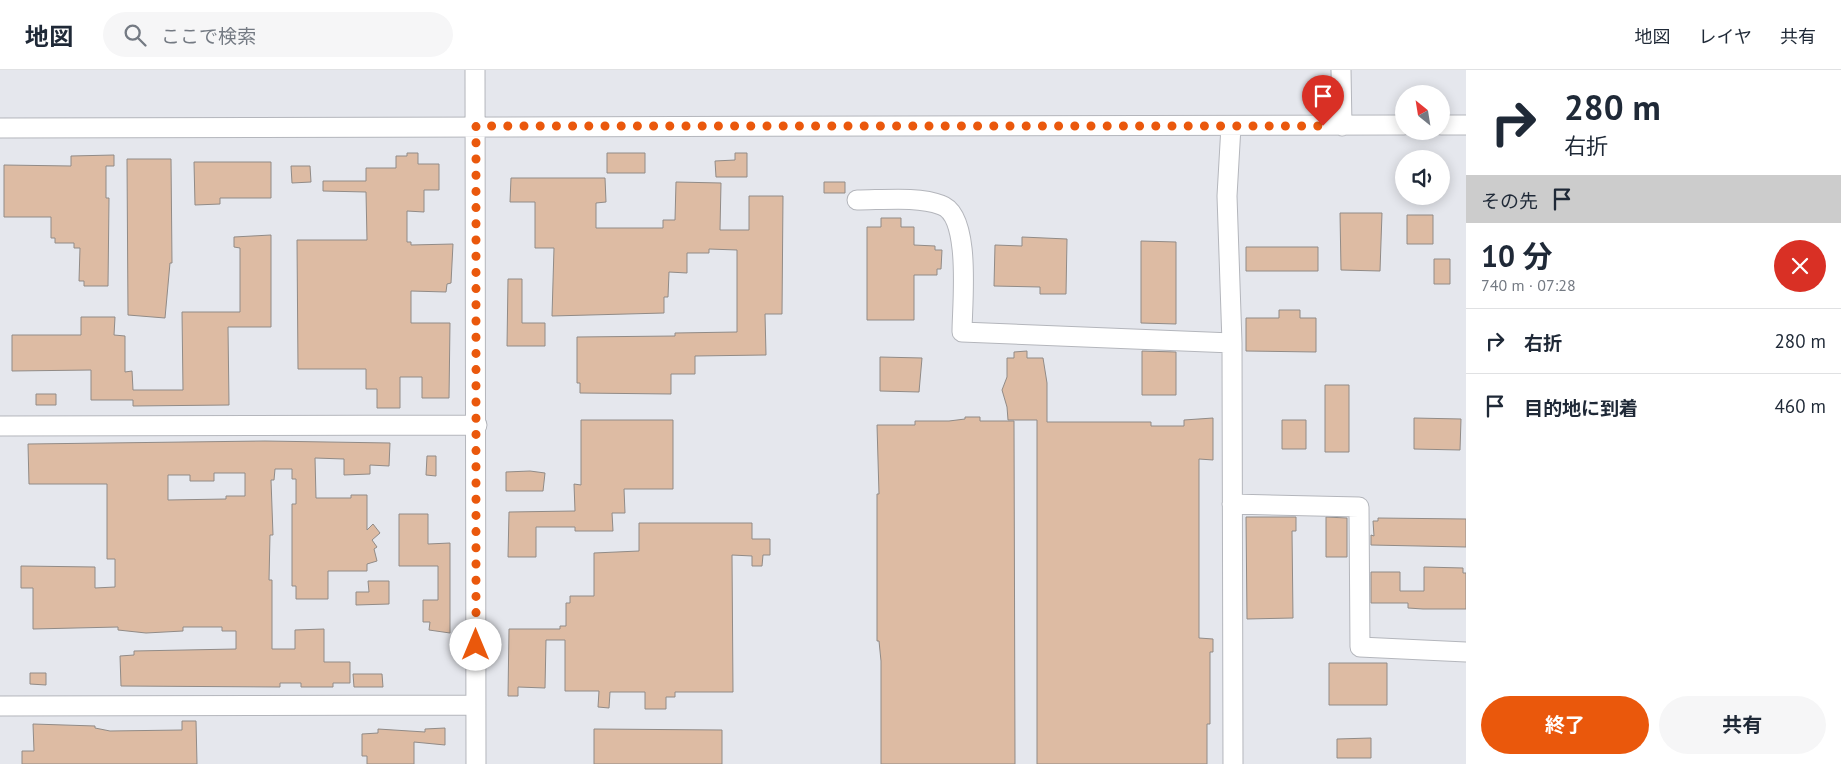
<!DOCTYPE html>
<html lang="ja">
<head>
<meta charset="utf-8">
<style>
  :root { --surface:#fff; --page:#f6f6f7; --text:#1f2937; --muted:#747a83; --line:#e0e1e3; --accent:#ea580c }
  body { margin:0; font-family:"PT Sans","Noto Sans JP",sans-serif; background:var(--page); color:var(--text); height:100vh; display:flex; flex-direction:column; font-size:19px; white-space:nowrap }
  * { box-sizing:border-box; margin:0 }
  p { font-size:16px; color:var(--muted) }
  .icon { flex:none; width:28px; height:28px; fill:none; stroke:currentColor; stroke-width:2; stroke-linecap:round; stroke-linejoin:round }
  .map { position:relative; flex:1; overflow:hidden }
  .details { display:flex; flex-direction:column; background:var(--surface); width:375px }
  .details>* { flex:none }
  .top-card { background:#fff; color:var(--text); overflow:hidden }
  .needle { width:32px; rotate:330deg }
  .tools { position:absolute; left:1395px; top:15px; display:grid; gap:10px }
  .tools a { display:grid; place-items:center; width:55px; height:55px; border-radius:50%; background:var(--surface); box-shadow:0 2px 12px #0003; font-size:25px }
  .pin { position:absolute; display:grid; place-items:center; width:42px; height:42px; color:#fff; margin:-51px -21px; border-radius:50% 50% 50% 0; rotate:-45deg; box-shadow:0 0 5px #0007 }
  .pin .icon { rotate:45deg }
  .me { position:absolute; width:55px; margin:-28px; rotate:0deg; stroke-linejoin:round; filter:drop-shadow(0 0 4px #0008) }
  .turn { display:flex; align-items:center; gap:18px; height:105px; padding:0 15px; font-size:22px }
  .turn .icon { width:65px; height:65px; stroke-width:2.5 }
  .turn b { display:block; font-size:35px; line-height:42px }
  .then { display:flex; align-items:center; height:48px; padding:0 15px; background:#0003; gap:10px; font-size:19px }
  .round { display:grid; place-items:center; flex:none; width:52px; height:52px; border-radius:26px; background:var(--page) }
  .head { display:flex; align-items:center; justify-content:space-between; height:85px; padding:0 15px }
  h1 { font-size:30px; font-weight:700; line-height:38px }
  .primary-button { display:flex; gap:10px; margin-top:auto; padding:10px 15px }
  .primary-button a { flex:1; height:58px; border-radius:30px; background:var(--accent); color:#fff; font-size:20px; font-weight:700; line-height:58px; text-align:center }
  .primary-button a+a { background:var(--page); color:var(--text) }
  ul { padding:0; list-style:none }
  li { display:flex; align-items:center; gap:15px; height:65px; padding:0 15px; border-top:1px solid var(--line) }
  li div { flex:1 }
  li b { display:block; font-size:19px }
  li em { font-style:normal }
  header { display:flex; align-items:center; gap:30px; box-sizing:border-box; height:70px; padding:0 25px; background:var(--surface); border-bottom:1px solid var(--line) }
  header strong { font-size:24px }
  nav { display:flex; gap:28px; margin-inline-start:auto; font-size:18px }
  .search { width:350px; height:45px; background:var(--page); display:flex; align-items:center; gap:12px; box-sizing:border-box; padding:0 18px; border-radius:28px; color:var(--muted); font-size:19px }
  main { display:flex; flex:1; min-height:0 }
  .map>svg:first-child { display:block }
</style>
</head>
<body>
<header>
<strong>地図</strong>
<div class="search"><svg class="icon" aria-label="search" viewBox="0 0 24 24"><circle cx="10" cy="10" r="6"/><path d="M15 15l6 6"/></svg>ここで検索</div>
<nav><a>地図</a><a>レイヤ</a><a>共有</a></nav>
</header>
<main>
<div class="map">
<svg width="1466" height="694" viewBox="0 0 1466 694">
  <rect width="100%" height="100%" fill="#e5e7ed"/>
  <path fill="#ddbba3" stroke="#918b87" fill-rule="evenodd" d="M407,83h11v11h21v26h-15v22l-17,-1v31h4v3l42,-1 -2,39 -4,1 -1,8 -35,-1v32h39l-1,75h-27v-21h-22v31h-23v-19h-11v-20h-68l-1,-129h70l-1,-48 -43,-1v-10h43v-13h30v-12h11z
    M607,83h38v20h-38z
    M735,83h12v24h-31l-1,-16 20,-1z
    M114,85v11h-8v32h3l-1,88h-24v-5h-5l1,-33h-6v-5h-19v-5h-4v-21h-47v-52l67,1v-10z
    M127,89h44l1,104h-2l-5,55 -37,-3z
    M194,92h77v36h-51v6l-25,1z
    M291,96h19l1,16 -19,1z
    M511,108h94l1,24 -10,1v25h67v-8h12l1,-38 45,1 -1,47h29v-34h34l-1,118h-17l1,41 -71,1v18h-24v20l-91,-1v-10h-3v-46l98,-1v-3l62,-1v-82l-28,-1v4h-22v20l-18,-1 -1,25h-4v16l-112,3 2,-68h-19v-46h-25z
    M824,112h21v11h-21z
    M1340,143h42l-2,58 -39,-1z
    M1407,145h26v29h-26z
    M881,148h20v9h13v18l21,1v4h7l-1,19h-4v6h-23v45h-47v-93h14z
    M271,165v92h-43l1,78 -96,1v-6h-42v-30l-79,1v-36h69v-18h34l-1,18 11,1v36l7,-1 1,19h50l-1,-78h58v-64l-6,-1v-10z
    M1022,167l45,2 -1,55h-26v-7l-46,-1 1,-41 27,1z
    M1141,171l35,1v82l-35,-1z
    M1246,177h72v24h-72z
    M1434,189h16v25h-16z
    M508,209h14v44h23v23h-38z
    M1279,240h21v8h16v34l-70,-1v-33h33z
    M1027,281v7h16l4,25v39h104v4h33v-6l29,-2v42l-14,-1v179l14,1v13h-3v72h-3v40h-170v-344h-29l-1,-13 -5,-17 5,-13v-19h7v-6z
    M1142,281l34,1v43h-34z
    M880,287l42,1 -3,34 -39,-1z
    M1325,315h24v67h-24z
    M36,324h20v11h-20z
    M965,347h15v4h34l1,343h-134v-103l-2,-20h-2v-147h2l-2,-69h38v-4h34l16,-2z
    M1414,348l47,1 -1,31 -46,-1z
    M581,350h92v69h-49l1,24h-13l1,18h-38v-4h-39v30h-28l1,-45 66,-1 -1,-27 7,1z
    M1282,350h24v29h-24z
    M265,371l125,2 -1,23 -19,-1v9l-26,1v-16l-29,-1 1,40h35v-3h16v35l6,-6 7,9 -8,7 5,7 -3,2 3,12 -10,3v7h-39v28h-32v-13h-4v-82h4v-25h-4v-10h-17l-1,11h-3l2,55h-3l-1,45h3v69h23v-19l29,-1v33h26v21h-17v4h-32v-4h-21v4l-159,-1 -1,-30 14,-1v-4l102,-2v-18h-14v-4h-39v4l-37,2 -28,-3v-3l-85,2v-41h-12v-22l74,1v21l20,-1v-28h-8v-75h-78l-1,-40zM214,403h31v23h-19v3l-58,1v-25h22v6h24z
    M427,386h9v20l-10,-1z
    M530,401l15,2 -2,18h-37v-19z
    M399,444h29v30l22,-1v90l-21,-3 1,-8h-7v-22h15v-34h-39z
    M1246,447h50v14h-4l1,87 -46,1z
    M1326,447l21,1v39h-21z
    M1378,448l88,1v28l-95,-2v-10l3,1 -1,-15h5z
    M639,453h113v16h18v16h-7l-1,11h-10v-10l-20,-1 1,137h-58v5h-9v12h-21v-17h-35l-1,16 -11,-1 1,-16h-34v-51h-19l-1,48 -27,-1v9h-10l1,-67h51v-3h6v-23h4v-7h24v-43l45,-2z
    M1424,497l39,1v5h3v36h-43l-15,-1v-5h-37v-31h29v19h24z
    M368,511h21v23l-33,1v-13h13z
    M1329,593h58v42h-58z
    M30,603h16v12l-16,-1z
    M353,604h29l1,13h-29z
    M182,651h14l1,43h-175v-13h12l-1,-27 62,2v2l15,3 72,-1z
    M445,658v17l-31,-3v22h-47v-8h-5v-22l16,-1v-4l47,3v-3z
    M594,659l128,1v34h-128z
    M1371,668v20h-34v-19z"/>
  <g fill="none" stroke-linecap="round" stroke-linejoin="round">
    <g stroke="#b4b6bc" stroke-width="21">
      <path id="minor" d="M475,0l1,694
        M1341,0l1,56
        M1441,55h25
        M1231,56l-4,70 5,147 1,421
        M0,58l1404,-3
        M857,130c25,0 62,-4 84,5 31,10 21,100 21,127l270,11
        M0,356l477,-1
        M1232,434l127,3 1,140 106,5
        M0,636l476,-1"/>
    </g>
    <use href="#minor" stroke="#fff" stroke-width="19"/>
  </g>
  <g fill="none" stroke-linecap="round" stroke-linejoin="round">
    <path stroke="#ea580c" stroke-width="9" stroke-dasharray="0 16.2" d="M476,575v-519h847"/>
  </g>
</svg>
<div class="tools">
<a><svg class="needle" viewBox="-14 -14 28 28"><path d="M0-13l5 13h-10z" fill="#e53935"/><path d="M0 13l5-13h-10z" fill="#747a83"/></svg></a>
<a><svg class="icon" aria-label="sound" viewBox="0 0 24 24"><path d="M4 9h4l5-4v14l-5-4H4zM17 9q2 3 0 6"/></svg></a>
</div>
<div class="pin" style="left:1323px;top:56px;background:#d93025"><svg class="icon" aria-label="arrive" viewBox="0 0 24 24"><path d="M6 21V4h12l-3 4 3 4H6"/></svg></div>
<svg class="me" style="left:476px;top:575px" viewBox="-20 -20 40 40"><circle r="19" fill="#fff"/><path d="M0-13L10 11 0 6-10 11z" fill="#ea580c"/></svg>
</div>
<section class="details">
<div class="top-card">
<div class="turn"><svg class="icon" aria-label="right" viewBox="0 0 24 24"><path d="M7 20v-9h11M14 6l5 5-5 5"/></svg><div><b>280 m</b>右折</div></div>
<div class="then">その先<svg class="icon" aria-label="arrive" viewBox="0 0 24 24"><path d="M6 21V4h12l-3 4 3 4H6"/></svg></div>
</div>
<div class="head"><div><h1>10 分</h1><p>740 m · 07:28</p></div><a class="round" style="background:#d93025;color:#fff"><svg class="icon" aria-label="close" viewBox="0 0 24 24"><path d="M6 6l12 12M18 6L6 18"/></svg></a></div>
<ul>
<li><svg class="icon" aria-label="right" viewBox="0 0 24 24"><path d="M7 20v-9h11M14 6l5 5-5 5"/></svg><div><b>右折</b></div><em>280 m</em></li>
<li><svg class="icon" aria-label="arrive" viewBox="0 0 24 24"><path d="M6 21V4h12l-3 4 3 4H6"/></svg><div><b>目的地に到着</b></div><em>460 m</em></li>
</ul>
<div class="primary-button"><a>終了</a><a>共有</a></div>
</section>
</main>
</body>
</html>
